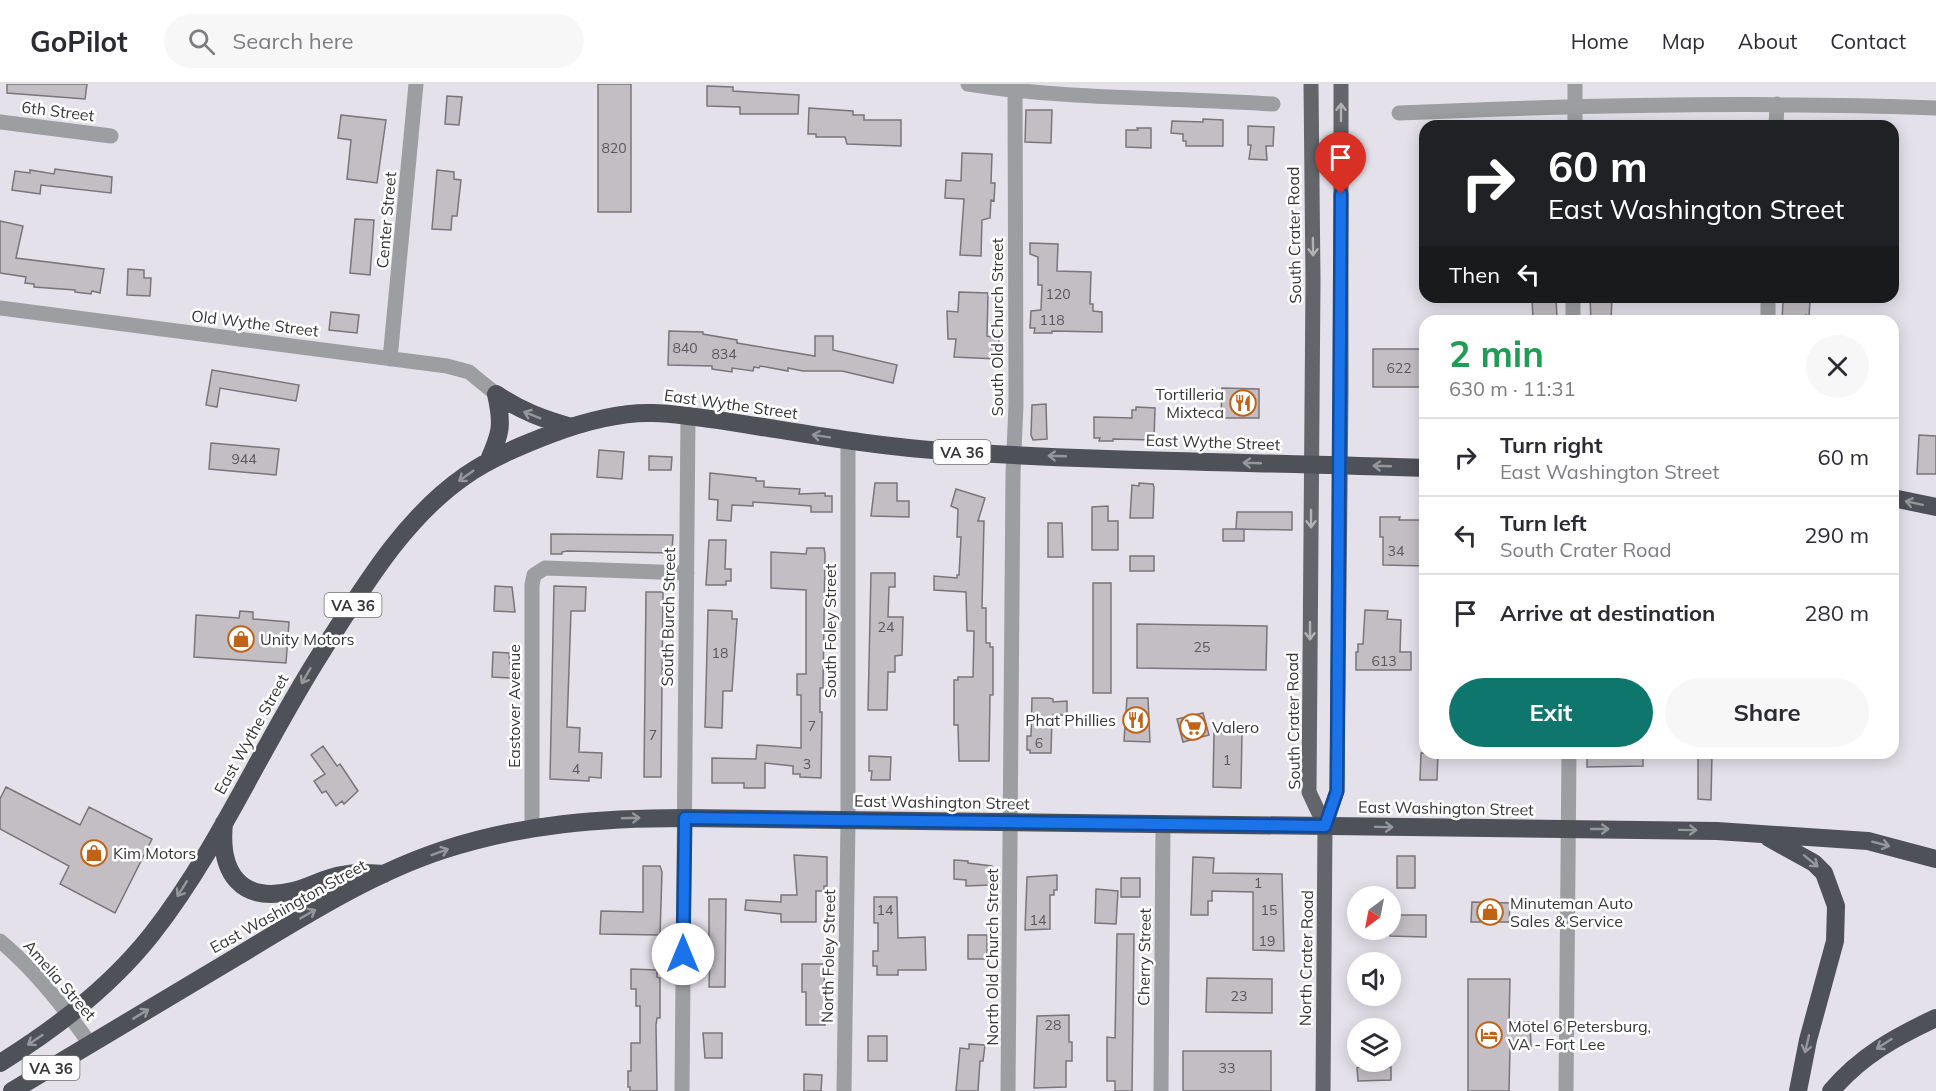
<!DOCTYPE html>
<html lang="en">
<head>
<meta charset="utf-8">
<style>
  :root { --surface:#fff; --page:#f7f7f7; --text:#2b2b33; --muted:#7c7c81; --line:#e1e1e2; --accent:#0f766e }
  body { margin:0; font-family:Mulish,sans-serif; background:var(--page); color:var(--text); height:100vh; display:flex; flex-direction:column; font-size:22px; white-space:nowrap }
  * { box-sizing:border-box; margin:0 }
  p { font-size:20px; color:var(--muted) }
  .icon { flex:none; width:33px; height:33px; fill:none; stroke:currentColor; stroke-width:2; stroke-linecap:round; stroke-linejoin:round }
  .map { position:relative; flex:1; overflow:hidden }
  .details { position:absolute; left:1419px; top:231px; width:480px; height:444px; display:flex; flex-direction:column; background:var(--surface); border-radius:18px; box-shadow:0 3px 15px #0003 }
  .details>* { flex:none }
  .guide { position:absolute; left:1419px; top:36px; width:480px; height:183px; border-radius:18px; box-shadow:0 3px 15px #0003; background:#202124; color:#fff; overflow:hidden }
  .needle { width:39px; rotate:212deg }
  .controls { position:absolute; left:1347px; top:802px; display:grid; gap:12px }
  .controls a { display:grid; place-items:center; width:54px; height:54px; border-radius:50%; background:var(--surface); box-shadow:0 3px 15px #0003; font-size:30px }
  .pin { position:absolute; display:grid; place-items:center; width:51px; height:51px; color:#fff; margin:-62px -26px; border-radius:50% 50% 50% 0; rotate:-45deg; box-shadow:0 0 6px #0007 }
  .pin .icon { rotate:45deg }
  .me { position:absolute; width:66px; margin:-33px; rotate:0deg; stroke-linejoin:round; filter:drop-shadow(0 0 4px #0008) }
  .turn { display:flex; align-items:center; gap:21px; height:126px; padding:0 30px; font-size:27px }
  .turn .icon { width:78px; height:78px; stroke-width:2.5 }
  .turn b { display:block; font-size:42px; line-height:51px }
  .then { display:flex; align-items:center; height:57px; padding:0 30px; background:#0003; gap:12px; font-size:22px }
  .round { display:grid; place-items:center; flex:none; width:63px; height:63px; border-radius:32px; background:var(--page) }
  .headline { display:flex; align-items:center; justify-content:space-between; height:102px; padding:0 30px }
  h1 { font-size:36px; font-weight:700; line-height:45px; color:#1e9e55 }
  .primary-button { display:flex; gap:12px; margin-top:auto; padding:12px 30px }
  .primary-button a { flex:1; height:69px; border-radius:36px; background:var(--accent); color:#fff; font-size:24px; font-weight:700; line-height:69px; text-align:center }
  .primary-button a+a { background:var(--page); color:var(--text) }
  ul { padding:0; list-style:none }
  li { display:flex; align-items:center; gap:18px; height:78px; padding:0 30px; border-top:2px solid var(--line) }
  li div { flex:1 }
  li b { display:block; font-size:22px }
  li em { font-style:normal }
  header { display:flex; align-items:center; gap:36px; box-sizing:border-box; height:84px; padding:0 30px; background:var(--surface); border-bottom:2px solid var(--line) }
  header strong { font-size:28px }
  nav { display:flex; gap:33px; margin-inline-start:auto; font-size:21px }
  .search { width:420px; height:54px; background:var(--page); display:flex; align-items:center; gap:15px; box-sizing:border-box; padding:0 21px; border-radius:33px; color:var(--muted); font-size:22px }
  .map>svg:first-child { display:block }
</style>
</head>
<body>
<header>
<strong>GoPilot</strong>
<div class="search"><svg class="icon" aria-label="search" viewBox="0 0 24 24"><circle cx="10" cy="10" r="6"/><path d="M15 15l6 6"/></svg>Search here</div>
<nav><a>Home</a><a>Map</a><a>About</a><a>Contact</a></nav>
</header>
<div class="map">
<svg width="1936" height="1007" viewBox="0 0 1936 1007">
  <rect width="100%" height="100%" fill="#e4e1ea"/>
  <path fill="#c3bdc4" stroke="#7a757b" stroke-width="1.5" d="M7,0h80l-2,15 -78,-6z
    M598,0h33v128h-33z
    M707,2l26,1v4l66,4 -1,19h-58v-7l-33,-1z
    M447,12l15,1 -3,28 -14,-1z
    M809,24l44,3v4h11v5h37v26l-54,-2 -2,-7h-29v-3h-8z
    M1026,26h26l-1,33 -26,-1z
    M341,31l45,5 -9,63 -30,-4 4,-39 -13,-2z
    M1203,35l20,1v26h-37v-5h-3v-7l-12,-1 1,-12 31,1z
    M1248,42l26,1 -1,19h-7l1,14 -18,-1 2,-14h-3z
    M1137,44h14v20l-25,-1v-17h12z
    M962,69l30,1 -1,29h4l-1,18 -3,-1 -1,18 -8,2 -1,36 -21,-1 4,-56 -19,-1 1,-18 15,1z
    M55,85l57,8 -1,16 -70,-8 -1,9 -28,-4 3,-19 15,2v-3l24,4z
    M437,86l17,2v7l7,1 -4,36h-5l-1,14 -19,-1z
    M355,135l19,1 -4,55 -20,-2z
    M0,137l23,5 -7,32 88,11 -4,24 -8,-2 -1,3 -16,-2v-2l-41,-3v-3l-9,-1 1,-6 -26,-4z
    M1030,159l28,1 -1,27 34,1 -1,32h3v7l9,1v20l-50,-1v2h-18l1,-5h-5l1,-17 10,-1 1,-25h-4v-28l-8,-3z
    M128,185l16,1v8h7l-1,18 -23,-1z
    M959,208l29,1 -1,43 12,3 -2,20 -43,-2 2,-18h-8l-1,-28 11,1z
    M1540,213l16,1 1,20h-24l-1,-19z
    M1590,213h22l-1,24h-20z
    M1788,214l22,3 -1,15 -3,-1v6l-24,-1 1,-18h4z
    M331,228l28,3 -2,18 -28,-3z
    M669,247l34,1v2l34,6v3l78,13v-20h18v14l64,15 -4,18 -51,-12h-39l-15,-3v3l-28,-5 -1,2 -5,-1 -1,4 -21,-3v4l-20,-3v-3l-44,-1z
    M1373,265h52v38h-52z
    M212,286l87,15 -3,16 -76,-13 -3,19 -11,-2z
    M1222,304l37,1v29h-38z
    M1046,320l1,35 -14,1 -2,-5 1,-30z
    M1136,323l19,1 -1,32 -41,-1v2h-14l1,-3h-6v-21l38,1v-8h4z
    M1919,351l17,1v38h-19z
    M211,359l68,6 -3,26 -67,-6z
    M599,366l25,2 -2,27 -25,-2z
    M649,372l23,1 -1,13h-22z
    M710,389l46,5v3h8v6l36,2 -1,5 26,-1v3h7v16h-21v-6l-58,-4v4l-21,-1 -1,16 -14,-1 1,-20 -9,-1z
    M875,399h22v18h12v16l-38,-1z
    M1139,399l14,1 1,3 -1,31h-23l2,-33 7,1z
    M956,405l29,9 -7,23h6l-2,87h4v35h4v4h3v48h-3l-1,66h-30l-1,-36h-4v-45h4v-3h15l1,-46h-7l-1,-39 -32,-2v-14l23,2v-3h2l2,-38h-4l1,-28 -7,-3z
    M1108,422v15h10v29h-26v-43z
    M1237,428h55v18l-56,-1z
    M1380,433h20l-1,3h26v46l-42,-1v-28h-3z
    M1048,439h14l1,34h-15z
    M1223,445h21v12h-21z
    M551,450l122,1 -1,18 -105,-2 -5,1v2h-11z
    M709,456h17l-1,29h6v12h-5v4h-20z
    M807,464h17l1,6 -2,134h-3v24h2l-1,66 -21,-1v-3h-7v-8l-28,-3v25h-21v-5h-32v-25l44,1 1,-14 44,3v-53h-4v-21h9v-84l-35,-2v-36l35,2z
    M1130,472h24v15h-24z
    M871,489h24v14h-6l-1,30h15l-1,38 -7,1v16h-7l-1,38h-19z
    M1093,499h18v110h-18z
    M495,502l17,1 3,25 -21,-1z
    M554,502l32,1 -1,24h-14l-4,116 13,1 -1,24 23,1 -1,25 -12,-1v4l-39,-2z
    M646,508h17l-2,185h-17z
    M708,526l24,1v8h5l-5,72h-9l-1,37 -17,-1z
    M1365,526l23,1 -1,8 14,1 -1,32h11v18h-55v-18h2v-8h5z
    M240,527l13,1v7l36,3 -3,41 -92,-6 2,-42 43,3z
    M1137,540l130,2 -1,44 -129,-2z
    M493,568l16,1 2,25 -19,-1z
    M1032,614h17l4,1v3l14,-1v14h-14l-1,2 -1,36h-21v-3h-3v-14h4z
    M1127,614h21l2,44 -26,-1z
    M1203,629l6,22 -26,7 -6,-23z
    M1214,649h28l-1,55 -28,-1z
    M323,662l14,20 3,-2 18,27 -14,13 -2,-3 -6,5 -10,-15 -4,2 -8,-12 11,-7 -14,-19z
    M1421,669h17l-1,27h-17z
    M1587,669h56v13l-56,1z
    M1698,669h14l-1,47 -13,-1z
    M869,672l22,1 -1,23h-19l1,-9h-3z
    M6,703l74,38 9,-18 63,32 -37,74 -55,-29 9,-18 -69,-37v-30z
    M794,771l33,2v29h-3v5h-8v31h-35v-8l-36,-4 1,-10 35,2v-7h16z
    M1397,772h18v32h-18z
    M1193,773l21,1 -1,15 69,1 2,77 -31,-1v-58l-41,-1v10h-4v14h-17z
    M954,776l14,1v2l24,3 -1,19 -25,1v-6l-12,-1z
    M643,782h17l2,6 -2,63 -60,-1 1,-23 42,1z
    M1057,791v15h-3v5h-4v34l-25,1 2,-53z
    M1121,794h19v19h-19z
    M1096,805l22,2 -2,33 -21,-1z
    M874,813h23l1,41 27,-1 1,33h-28v5h-21v-9h-4v-15h5v-28h-4z
    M709,815h17l-1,88h-16l1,-34h-4v-15h3z
    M1472,818l38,1 -1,19h-38z
    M1390,831h36v22l-36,-1z
    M1117,850h17l-2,157h-17v-10h-8v-44l8,1z
    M968,851h19v24h-19z
    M802,880h22l1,61h-19v-33h-4z
    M631,885l26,1v7l3,1v40h-3l-1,7 1,66h-27v-4h-2v-16h3v-28h9v-37h-4v-17h-5z
    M1207,894l65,1v34l-66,-1z
    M1468,895h42l-1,44 21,-1 1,24 -21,1 -1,44h-41z
    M1069,931v27h3v19h-6v26l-32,1 3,-72z
    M703,949h19v25h-17z
    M868,952h19v25h-19z
    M969,960l16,1 -2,16h-3l-2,30h-22l4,-43 9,1z
    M1183,967h88v40h-88z
    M1361,982l30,1v13l-33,1 -1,-13z
    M804,990l18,1 -1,16h-17z"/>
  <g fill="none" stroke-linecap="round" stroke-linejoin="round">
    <path stroke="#9d9ea1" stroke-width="15" d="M968,0c101,16 203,13 305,20
      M1399,29c179,-8 358,-12 537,-5
      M0,38l111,14
      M1575,42v-42
      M1776,42l1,-22
      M0,224l447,58 22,6 27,22
      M1573,237v-24
      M1768,237v-24
      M390,275l26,-275
      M532,744v-243l2,-10 11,-7 142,5
      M0,857c35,29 64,66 90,103
      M682,1007l6,-675
      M844,1007l4,-270v-381
      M1008,1007l5,-618 3,-68 -1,-321
      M1161,1007l2,-267
      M1566,1007l3,-338"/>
    <path stroke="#64656b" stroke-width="15" d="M1311,0l2,197 -4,511 16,34
      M1323,1007l2,-265 12,-35 4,-402v-305"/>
    <path stroke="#4f5158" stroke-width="18" d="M496,310c25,17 47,25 75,33
      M488,378c13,-29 15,-37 8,-68
      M1893,414l43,9
      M224,739c-5,49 16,81 69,68 17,-4 31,-13 49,-16 14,-3 27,-2 42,-1
      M1769,754l45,25 10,10 12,33 -1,35 -27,99 -10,51
      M0,979c55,-34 111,-77 152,-129 68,-87 111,-191 171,-284 40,-62 80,-131 142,-174 25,-18 57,-31 86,-42 32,-12 67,-22 102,-21 34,1 69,8 103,13 63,10 126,21 190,25 159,11 320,11 479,17
      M12,1007c75,-45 151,-90 226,-135 65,-39 132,-82 205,-106 79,-26 159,-32 242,-32l1032,13 151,10 68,18
      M1831,1007c30,-35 64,-54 105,-73"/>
  </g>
  <defs><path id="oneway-shaft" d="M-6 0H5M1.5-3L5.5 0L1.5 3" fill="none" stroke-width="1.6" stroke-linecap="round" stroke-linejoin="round" transform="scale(1.5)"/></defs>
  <g stroke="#b2b2b5">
    <use href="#oneway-shaft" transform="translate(1341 28) rotate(-90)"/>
    <use href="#oneway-shaft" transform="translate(1313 163) rotate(89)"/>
    <use href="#oneway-shaft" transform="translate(1311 435) rotate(90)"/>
    <use href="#oneway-shaft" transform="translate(1310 547) rotate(90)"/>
  </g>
  <g stroke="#95979b">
    <use href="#oneway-shaft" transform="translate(532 331) rotate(-158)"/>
    <use href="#oneway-shaft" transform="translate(821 352) rotate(-171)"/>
    <use href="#oneway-shaft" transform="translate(1057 372) rotate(-178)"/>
    <use href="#oneway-shaft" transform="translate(1252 379) rotate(-178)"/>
    <use href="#oneway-shaft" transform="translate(1382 382) rotate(-178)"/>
    <use href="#oneway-shaft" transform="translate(466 392) rotate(145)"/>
    <use href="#oneway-shaft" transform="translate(1914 419) rotate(-168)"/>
    <use href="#oneway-shaft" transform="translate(306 592) rotate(120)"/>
    <use href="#oneway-shaft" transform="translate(631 734) rotate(-2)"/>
    <use href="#oneway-shaft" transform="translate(1384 743) rotate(1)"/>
    <use href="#oneway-shaft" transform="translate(1600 745)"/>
    <use href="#oneway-shaft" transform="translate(1688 746) rotate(1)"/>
    <use href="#oneway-shaft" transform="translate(1881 760) rotate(15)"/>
    <use href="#oneway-shaft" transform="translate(440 768) rotate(-20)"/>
    <use href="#oneway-shaft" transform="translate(1811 777) rotate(39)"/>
    <use href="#oneway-shaft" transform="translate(182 805) rotate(122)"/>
    <use href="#oneway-shaft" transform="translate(308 830) rotate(-30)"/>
    <use href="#oneway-shaft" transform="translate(141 930) rotate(-31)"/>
    <use href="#oneway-shaft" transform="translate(35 956) rotate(146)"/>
    <use href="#oneway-shaft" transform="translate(1807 960) rotate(103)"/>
    <use href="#oneway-shaft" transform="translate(1884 960) rotate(147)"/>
  </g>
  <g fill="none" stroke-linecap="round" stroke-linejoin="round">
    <g stroke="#114b97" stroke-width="15">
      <path id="route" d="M683,870l2,-136 640,8 12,-35 4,-597"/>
    </g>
    <use href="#route" stroke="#1a73e8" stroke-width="10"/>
  </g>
  <defs>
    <g id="restaurant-ring" transform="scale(1.35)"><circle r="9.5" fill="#fff" stroke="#c06316" stroke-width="1.5"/><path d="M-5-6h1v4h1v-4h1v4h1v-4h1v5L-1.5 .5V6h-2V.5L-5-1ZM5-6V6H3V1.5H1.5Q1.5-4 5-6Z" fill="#c06316"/></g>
    <g id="shop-ring" transform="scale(1.35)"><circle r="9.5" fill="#fff" stroke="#c06316" stroke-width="1.5"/><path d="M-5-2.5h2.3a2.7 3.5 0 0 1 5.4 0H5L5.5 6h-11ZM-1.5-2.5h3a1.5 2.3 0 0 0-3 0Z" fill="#c06316"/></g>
    <g id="supermarket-ring" transform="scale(1.35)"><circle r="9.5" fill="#fff" stroke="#c06316" stroke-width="1.5"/><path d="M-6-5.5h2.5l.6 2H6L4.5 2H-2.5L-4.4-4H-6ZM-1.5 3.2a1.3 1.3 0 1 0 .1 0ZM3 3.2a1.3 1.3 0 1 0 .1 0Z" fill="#c06316"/></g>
    <g id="hotel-ring" transform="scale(1.35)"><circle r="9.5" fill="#fff" stroke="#c06316" stroke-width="1.5"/><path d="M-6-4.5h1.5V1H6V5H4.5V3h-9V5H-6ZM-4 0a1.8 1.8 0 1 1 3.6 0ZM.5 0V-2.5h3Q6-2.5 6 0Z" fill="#c06316"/></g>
  </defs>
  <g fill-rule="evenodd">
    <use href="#restaurant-ring" x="1243" y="319"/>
    <use href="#shop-ring" x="241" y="555"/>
    <use href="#restaurant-ring" x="1136" y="636"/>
    <use href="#supermarket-ring" x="1193" y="643"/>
    <use href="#shop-ring" x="94" y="769"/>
    <use href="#shop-ring" x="1490" y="828"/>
    <use href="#hotel-ring" x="1489" y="951"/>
  </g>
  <g text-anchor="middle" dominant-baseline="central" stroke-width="5" stroke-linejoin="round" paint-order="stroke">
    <g font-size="14" fill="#59575b">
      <text x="614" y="64">820</text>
      <text x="1058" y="210">120</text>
      <text x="1052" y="236">118</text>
      <text x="685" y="264">840</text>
      <text x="724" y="270">834</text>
      <text x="1399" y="284">622</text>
      <text x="244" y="375">944</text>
      <text x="1396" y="467">34</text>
      <text x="886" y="543">24</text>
      <text x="1202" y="563">25</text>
      <text x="720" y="569">18</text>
      <text x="1384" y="577">613</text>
      <text x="812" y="642">7</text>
      <text x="653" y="651">7</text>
      <text x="1039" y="659">6</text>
      <text x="1227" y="676">1</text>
      <text x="807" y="680">3</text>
      <text x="576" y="685">4</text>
      <text x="1258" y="799">1</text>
      <text x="885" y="826">14</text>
      <text x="1269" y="826">15</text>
      <text x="1038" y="836">14</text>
      <text x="1267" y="857">19</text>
      <text x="1239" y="912">23</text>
      <text x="1053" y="941">28</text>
      <text x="1227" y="984">33</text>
    </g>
    <g fill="#fff" stroke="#727274" stroke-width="1.5">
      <rect x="933.5" y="356" width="57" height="24" rx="4.5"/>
      <rect x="324.5" y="509" width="57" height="24" rx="4.5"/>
      <rect x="22.5" y="972" width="57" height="24" rx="4.5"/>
    </g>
    <g font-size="15" font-weight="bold" fill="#363538">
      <text x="962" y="368">VA 36</text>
      <text x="353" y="521">VA 36</text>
      <text x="51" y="984">VA 36</text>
    </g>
    <g font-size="16" fill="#363538" stroke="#fff">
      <text transform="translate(58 27) rotate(7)">6th Street</text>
      <text transform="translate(386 136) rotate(-85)">Center Street</text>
      <text transform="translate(1294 151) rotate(-91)">South Crater Road</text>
      <text transform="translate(255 239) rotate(7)">Old Wythe Street</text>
      <text transform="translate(997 243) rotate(-90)">South Old Church Street</text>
      <text transform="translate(731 320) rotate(8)">East Wythe Street</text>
      <text transform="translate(1213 358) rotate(2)">East Wythe Street</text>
      <text transform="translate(668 533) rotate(-89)">South Burch Street</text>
      <text transform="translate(830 547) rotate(-90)">South Foley Street</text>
      <text transform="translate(514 622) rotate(-90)">Eastover Avenue</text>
      <text transform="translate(1293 637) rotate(-91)">South Crater Road</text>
      <text transform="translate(251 650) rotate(-61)">East Wythe Street</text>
      <text transform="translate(942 718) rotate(1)">East Washington Street</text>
      <text transform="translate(1446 724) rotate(1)">East Washington Street</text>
      <text transform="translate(288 822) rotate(-29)">East Washington Street</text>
      <text transform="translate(828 872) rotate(-89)">North Foley Street</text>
      <text transform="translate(992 873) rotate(-90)">North Old Church Street</text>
      <text transform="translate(1144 873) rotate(-89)">Cherry Street</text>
      <text transform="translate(1306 874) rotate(-89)">North Crater Road</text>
      <text transform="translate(60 896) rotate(49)">Amelia Street</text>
    </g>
    <g font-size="16" fill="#363538" stroke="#fff" text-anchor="start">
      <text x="1224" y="310" text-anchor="end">Tortilleria<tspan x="1224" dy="18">Mixteca</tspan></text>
      <text x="260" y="555">Unity Motors</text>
      <text x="1116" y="636" text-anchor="end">Phat Phillies</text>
      <text x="1212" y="643">Valero</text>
      <text x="113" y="769">Kim Motors</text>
      <text x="1510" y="819">Minuteman Auto<tspan x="1510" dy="18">Sales &amp; Service</tspan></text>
      <text x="1508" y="942">Motel 6 Petersburg,<tspan x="1508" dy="18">VA - Fort Lee</tspan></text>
    </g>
  </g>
</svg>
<div class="controls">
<a><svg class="needle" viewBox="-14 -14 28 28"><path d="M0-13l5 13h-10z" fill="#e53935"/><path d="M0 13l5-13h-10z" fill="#7c7c81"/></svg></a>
<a><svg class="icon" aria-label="sound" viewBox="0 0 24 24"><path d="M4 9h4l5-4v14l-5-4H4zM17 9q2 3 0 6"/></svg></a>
<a><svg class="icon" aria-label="layers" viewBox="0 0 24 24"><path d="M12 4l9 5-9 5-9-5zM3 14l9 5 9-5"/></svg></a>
</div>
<div class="pin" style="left:1341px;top:110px;background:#d93025"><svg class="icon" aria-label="arrive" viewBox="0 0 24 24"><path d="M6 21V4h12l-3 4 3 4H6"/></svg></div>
<svg class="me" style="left:683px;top:870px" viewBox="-20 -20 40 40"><circle r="19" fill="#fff"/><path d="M0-13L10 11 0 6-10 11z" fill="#1a73e8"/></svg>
<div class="guide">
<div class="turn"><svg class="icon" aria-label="right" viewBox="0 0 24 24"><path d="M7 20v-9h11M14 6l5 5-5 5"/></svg><div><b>60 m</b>East Washington Street</div></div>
<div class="then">Then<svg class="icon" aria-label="left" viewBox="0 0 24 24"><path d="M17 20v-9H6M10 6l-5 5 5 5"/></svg></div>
</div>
<section class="details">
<div class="headline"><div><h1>2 min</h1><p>630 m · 11:31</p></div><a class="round"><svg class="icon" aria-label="close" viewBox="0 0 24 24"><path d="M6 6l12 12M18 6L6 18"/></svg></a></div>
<ul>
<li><svg class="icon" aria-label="right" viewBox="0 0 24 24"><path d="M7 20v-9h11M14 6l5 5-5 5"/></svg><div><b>Turn right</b><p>East Washington Street</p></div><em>60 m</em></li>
<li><svg class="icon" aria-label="left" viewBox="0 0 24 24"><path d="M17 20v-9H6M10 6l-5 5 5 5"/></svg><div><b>Turn left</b><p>South Crater Road</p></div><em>290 m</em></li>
<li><svg class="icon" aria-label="arrive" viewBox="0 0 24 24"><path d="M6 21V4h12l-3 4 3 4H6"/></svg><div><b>Arrive at destination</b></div><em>280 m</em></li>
</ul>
<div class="primary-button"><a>Exit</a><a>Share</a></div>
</section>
</div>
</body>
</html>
